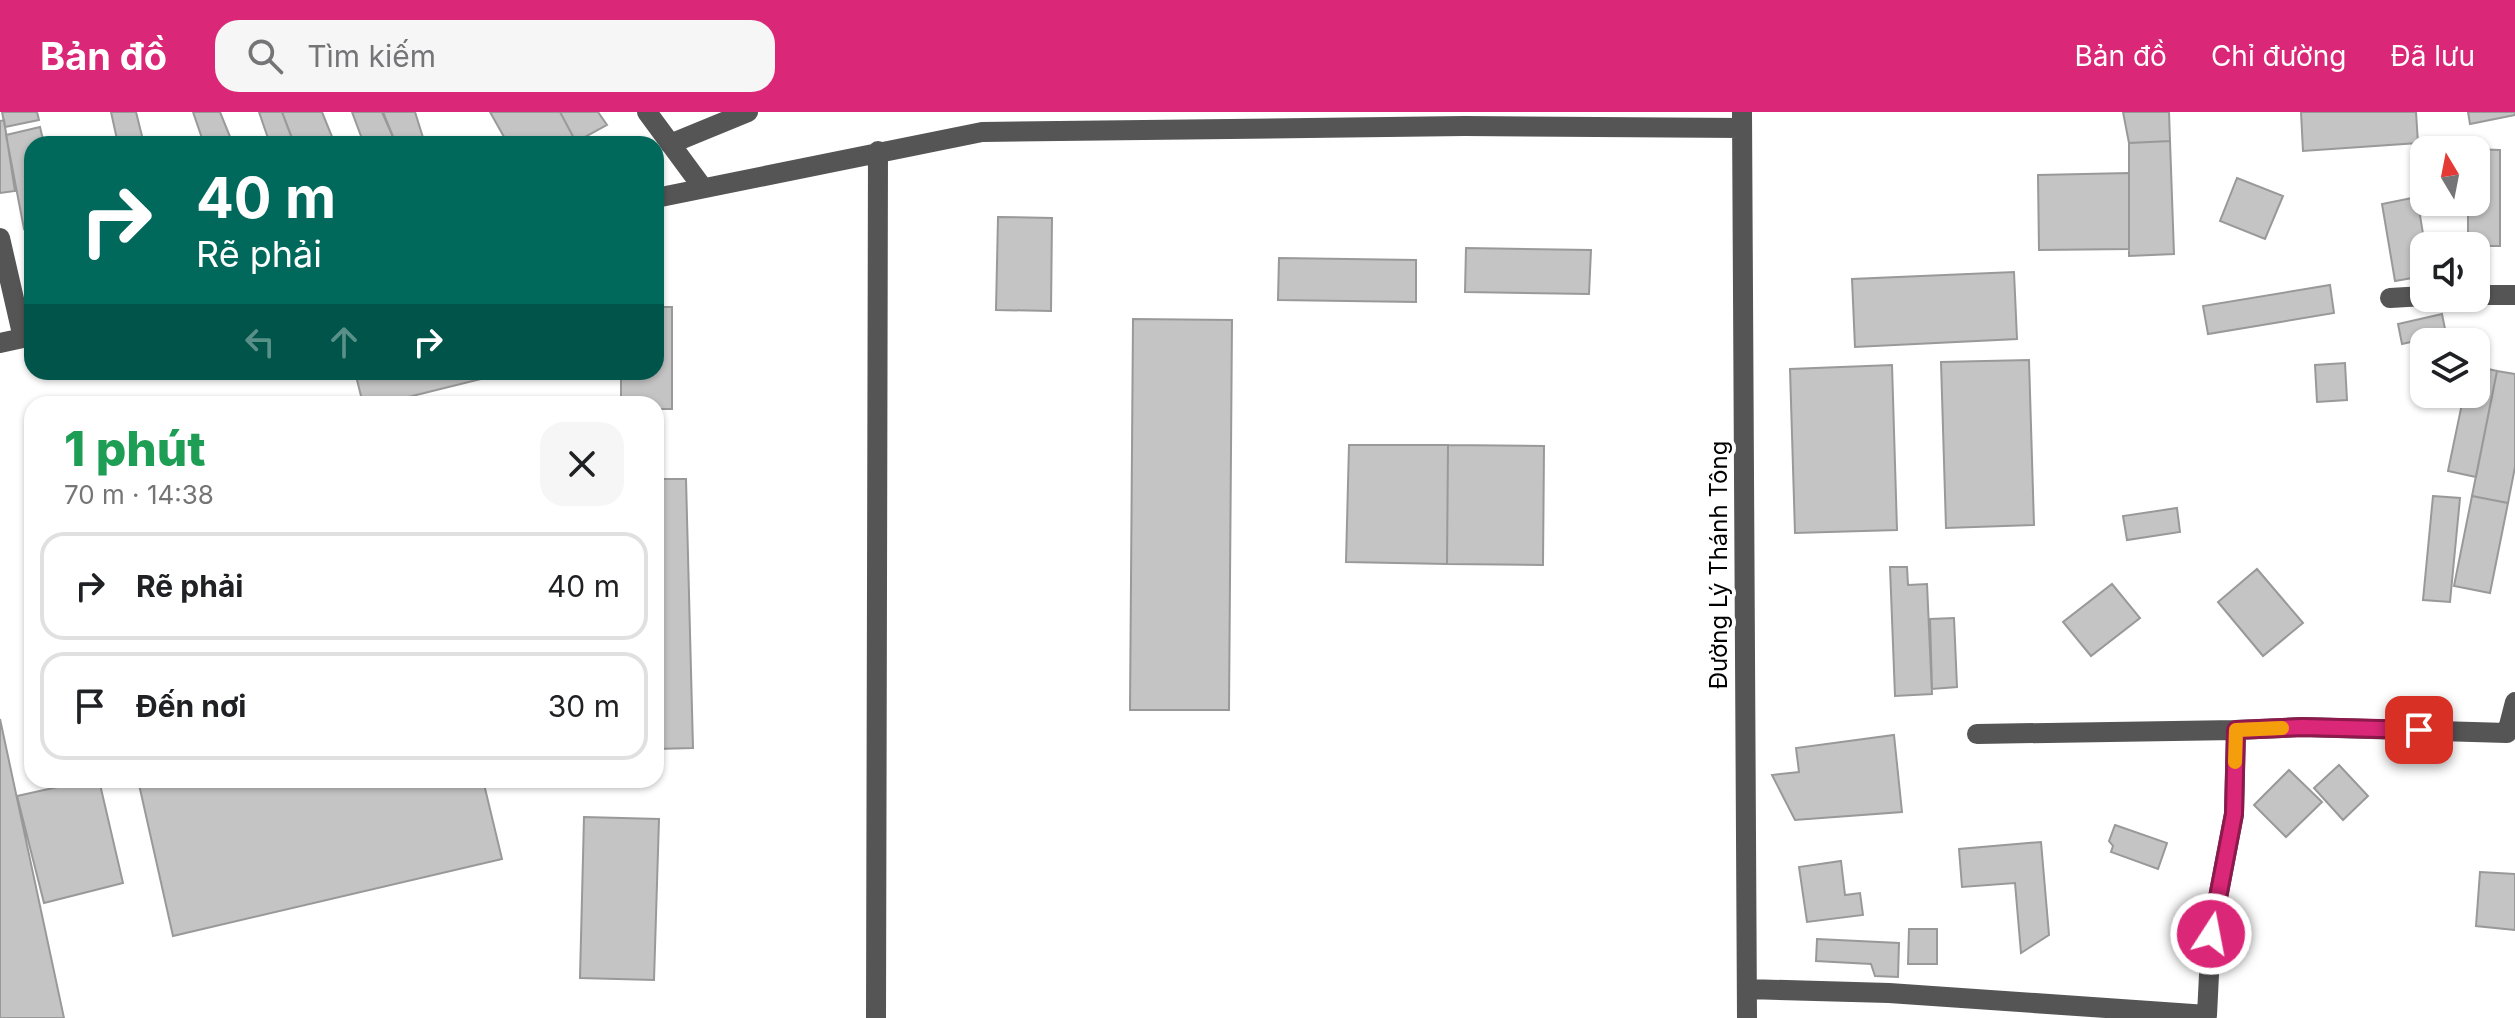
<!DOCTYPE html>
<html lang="vi">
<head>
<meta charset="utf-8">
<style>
  :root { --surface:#fff; --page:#f6f6f6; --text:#202124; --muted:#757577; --line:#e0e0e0; --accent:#db2777 }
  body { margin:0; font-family:Inter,sans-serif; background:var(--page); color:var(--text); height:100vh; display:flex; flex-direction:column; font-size:30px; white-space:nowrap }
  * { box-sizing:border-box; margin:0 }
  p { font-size:26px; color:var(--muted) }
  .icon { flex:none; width:44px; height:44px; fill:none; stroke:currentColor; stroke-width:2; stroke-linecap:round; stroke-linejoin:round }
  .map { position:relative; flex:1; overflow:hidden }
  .details { position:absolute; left:24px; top:284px; width:640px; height:392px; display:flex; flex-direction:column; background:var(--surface); border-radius:24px; box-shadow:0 2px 6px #0004 }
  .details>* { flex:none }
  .guide { position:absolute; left:24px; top:24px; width:640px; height:244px; border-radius:24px; box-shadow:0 2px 6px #0004; background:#00695c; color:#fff; overflow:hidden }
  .needle { width:52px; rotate:350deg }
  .controls { position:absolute; left:2410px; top:24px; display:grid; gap:16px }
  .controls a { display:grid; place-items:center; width:80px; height:80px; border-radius:16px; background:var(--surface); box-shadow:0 2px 6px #0004; font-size:40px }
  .pin { position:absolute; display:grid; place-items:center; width:68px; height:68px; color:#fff; margin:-34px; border-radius:16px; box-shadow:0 4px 12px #0006 }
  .me { position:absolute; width:88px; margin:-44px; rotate:11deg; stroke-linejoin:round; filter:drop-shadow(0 0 6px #0008) }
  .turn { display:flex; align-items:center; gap:28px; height:168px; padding:0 40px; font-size:36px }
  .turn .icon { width:104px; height:104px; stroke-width:2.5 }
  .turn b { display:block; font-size:56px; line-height:68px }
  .lanes { display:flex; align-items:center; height:76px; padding:0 40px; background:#0003; justify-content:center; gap:40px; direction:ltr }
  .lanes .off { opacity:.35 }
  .round { display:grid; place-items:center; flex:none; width:84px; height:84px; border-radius:24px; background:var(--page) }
  .overview { display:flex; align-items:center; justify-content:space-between; height:136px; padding:0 40px }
  h1 { font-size:48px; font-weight:800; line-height:60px; color:#1e9e55 }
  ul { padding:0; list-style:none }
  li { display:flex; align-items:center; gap:24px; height:108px; margin:0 16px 12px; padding:0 24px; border:4px solid var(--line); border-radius:24px }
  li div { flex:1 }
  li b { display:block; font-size:30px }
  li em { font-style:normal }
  header { display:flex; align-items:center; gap:48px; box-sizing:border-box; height:112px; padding:0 40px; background:var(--accent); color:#fff }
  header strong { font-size:38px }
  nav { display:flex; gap:44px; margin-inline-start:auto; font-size:28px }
  .search { width:560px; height:72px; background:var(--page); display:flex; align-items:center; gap:20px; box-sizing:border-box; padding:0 28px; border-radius:24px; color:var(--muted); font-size:30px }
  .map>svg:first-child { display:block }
</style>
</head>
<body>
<header>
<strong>Bản đồ</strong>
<div class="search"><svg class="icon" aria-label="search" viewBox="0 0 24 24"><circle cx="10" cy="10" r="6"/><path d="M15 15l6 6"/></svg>Tìm kiếm</div>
<nav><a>Bản đồ</a><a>Chỉ đường</a><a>Đã lưu</a></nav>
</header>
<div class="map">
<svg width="2515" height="906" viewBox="0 0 2515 906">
  <rect width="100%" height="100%" fill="#fff"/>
  <path fill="#c4c4c4" stroke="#999" stroke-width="2" d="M2,0h35l2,8 -34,7z
    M111,0h25l8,32h-26z
    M193,0h27l13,32h-29z
    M259,0h23l12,31 -24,1z
    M282,0h40l13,32h-41z
    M352,0h30l14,32h-32z
    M383,0h32l10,32h-29z
    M490,0h70l16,30 -68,2z
    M560,0h38l9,13 -31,17z
    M2123,0h46l1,29 -41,2z
    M2301,0h115l2,31 -115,8z
    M2468,0h47v3l-45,9z
    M4,8l11,71 -15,2v-72z
    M40,15l4,17h-12v83l-8,2 -18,-94z
    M2170,29l4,113 -45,2v-113z
    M2468,37l32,1v96h-32v-44h8v-52z
    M2129,61v76l-90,1 -1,-75z
    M2237,66l46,18 -18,43 -45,-18z
    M2417,85l8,49 -1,30 -29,5 -13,-77z
    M998,105l54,1 -1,93 -55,-1z
    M1466,136l125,2 -2,44 -124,-2z
    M1279,146l137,2v42l-138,-2z
    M2014,160l3,67 -162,8 -3,-68z
    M2330,173l4,28 -126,21 -5,-28z
    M656,195h16v102h-16v-5h-35v-32h35z
    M2442,202l4,20 -44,10 -4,-20z
    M1133,207l99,1 -3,390h-99z
    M2029,248l5,165 -88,3 -5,-166z
    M2345,251l2,37 -30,2 -2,-37z
    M1892,253l5,165 -102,3 -5,-164z
    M2476,254l21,5 -21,106 -28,-6 16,-77h12z
    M2497,259l18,3v93l-7,36 -36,-7z
    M355,260h141l1,3 -117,29h-17z
    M1349,333h99l-1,119 -101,-2z
    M1448,333l96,1 -1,119 -96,-1z
    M656,367h30l7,269 -37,1z
    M2433,384l27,2 -10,104 -27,-2z
    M2472,384l36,7 -18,90 -36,-7z
    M2177,396l3,24 -53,8 -4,-24z
    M1890,455h17l1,18 19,-1 5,110 -37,2z
    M2257,457l46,54 -40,33 -45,-54z
    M2112,472l28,34 -49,38 -28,-34z
    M1954,506l3,69 -25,2 -2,-70z
    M0,607l64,299h-64z
    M1894,623l8,77 -107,8 -23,-45 27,-3 -3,-24z
    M2339,653l29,31 -25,24 -29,-32z
    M2289,658l33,32 -36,35 -32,-32z
    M89,668h10l24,103 -79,20 -27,-107z
    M138,668h345l19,79 -329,77z
    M584,705l75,2 -5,161 -74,-2z
    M2115,713l52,18 -9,26 -47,-17 2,-6 -4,-5z
    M2041,730l8,93 -28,18 -6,-70 -53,4 -3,-38z
    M1841,749l4,34 15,-2 3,22 -56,7 -8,-55z
    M2480,760l35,2v56l-39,-4z
    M1909,817h28v35h-29z
    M1817,827l82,4 -1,34 -23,-1 -4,-12 -55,-3z"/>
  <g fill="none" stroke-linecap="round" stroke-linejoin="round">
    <path stroke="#555" stroke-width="20" d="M647,0l56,76
      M1742,0l5,906
      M670,32l78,-32
      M656,86l326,-66 483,-6 276,2
      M0,126l23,100
      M2476,183h39
      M2390,186l34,-2
      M0,231l32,-7
      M1977,622l259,-4
      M1747,877l142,4 318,22 4,-81 23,-120 2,-84 66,-3 205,6 8,-31
      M876,906l2,-867"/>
  </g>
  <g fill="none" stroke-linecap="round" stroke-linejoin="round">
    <g stroke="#8e194d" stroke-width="20">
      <path id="route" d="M2211,822l23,-120 2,-84 66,-3 117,3"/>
    </g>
    <use href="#route" stroke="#db2777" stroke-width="14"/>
    <path stroke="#f59e0b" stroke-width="14" d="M2235,650l1,-32 46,-2"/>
  </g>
  <g text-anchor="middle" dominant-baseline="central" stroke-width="8" stroke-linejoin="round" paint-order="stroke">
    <g font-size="24" fill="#000" stroke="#fff">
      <text transform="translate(1718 453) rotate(-90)">Đường Lý Thánh Tông</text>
    </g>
  </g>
</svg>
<div class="controls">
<a><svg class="needle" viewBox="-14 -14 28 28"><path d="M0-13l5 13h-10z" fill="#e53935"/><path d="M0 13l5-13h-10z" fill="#757577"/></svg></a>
<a><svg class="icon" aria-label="sound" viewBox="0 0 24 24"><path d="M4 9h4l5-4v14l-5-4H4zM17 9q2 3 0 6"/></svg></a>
<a><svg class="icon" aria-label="layers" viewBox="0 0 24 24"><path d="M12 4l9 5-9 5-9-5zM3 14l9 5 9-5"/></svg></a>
</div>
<div class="pin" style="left:2419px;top:618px;background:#d93025"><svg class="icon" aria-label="arrive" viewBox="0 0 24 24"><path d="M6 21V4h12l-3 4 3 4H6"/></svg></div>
<svg class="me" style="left:2211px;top:822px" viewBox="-20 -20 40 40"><circle r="17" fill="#db2777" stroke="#fff" stroke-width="3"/><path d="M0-11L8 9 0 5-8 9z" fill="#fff"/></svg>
<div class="guide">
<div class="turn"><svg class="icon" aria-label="right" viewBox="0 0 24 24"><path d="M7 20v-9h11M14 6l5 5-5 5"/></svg><div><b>40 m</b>Rẽ phải</div></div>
<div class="lanes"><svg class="icon off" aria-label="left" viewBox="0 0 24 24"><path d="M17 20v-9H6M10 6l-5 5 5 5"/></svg><svg class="icon off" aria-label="ahead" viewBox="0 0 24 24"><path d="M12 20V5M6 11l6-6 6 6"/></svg><svg class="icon" aria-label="right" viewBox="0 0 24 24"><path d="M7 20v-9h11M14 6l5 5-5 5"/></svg></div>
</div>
<section class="details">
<div class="overview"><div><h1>1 phút</h1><p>70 m · 14:38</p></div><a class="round"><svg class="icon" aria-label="close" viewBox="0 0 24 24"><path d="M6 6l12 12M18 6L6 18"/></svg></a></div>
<ul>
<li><svg class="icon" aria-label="right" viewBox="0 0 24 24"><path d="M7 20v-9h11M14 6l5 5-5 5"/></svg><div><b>Rẽ phải</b></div><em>40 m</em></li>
<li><svg class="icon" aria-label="arrive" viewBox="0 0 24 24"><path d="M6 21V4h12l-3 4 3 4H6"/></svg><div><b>Đến nơi</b></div><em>30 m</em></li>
</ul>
</section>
</div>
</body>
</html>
